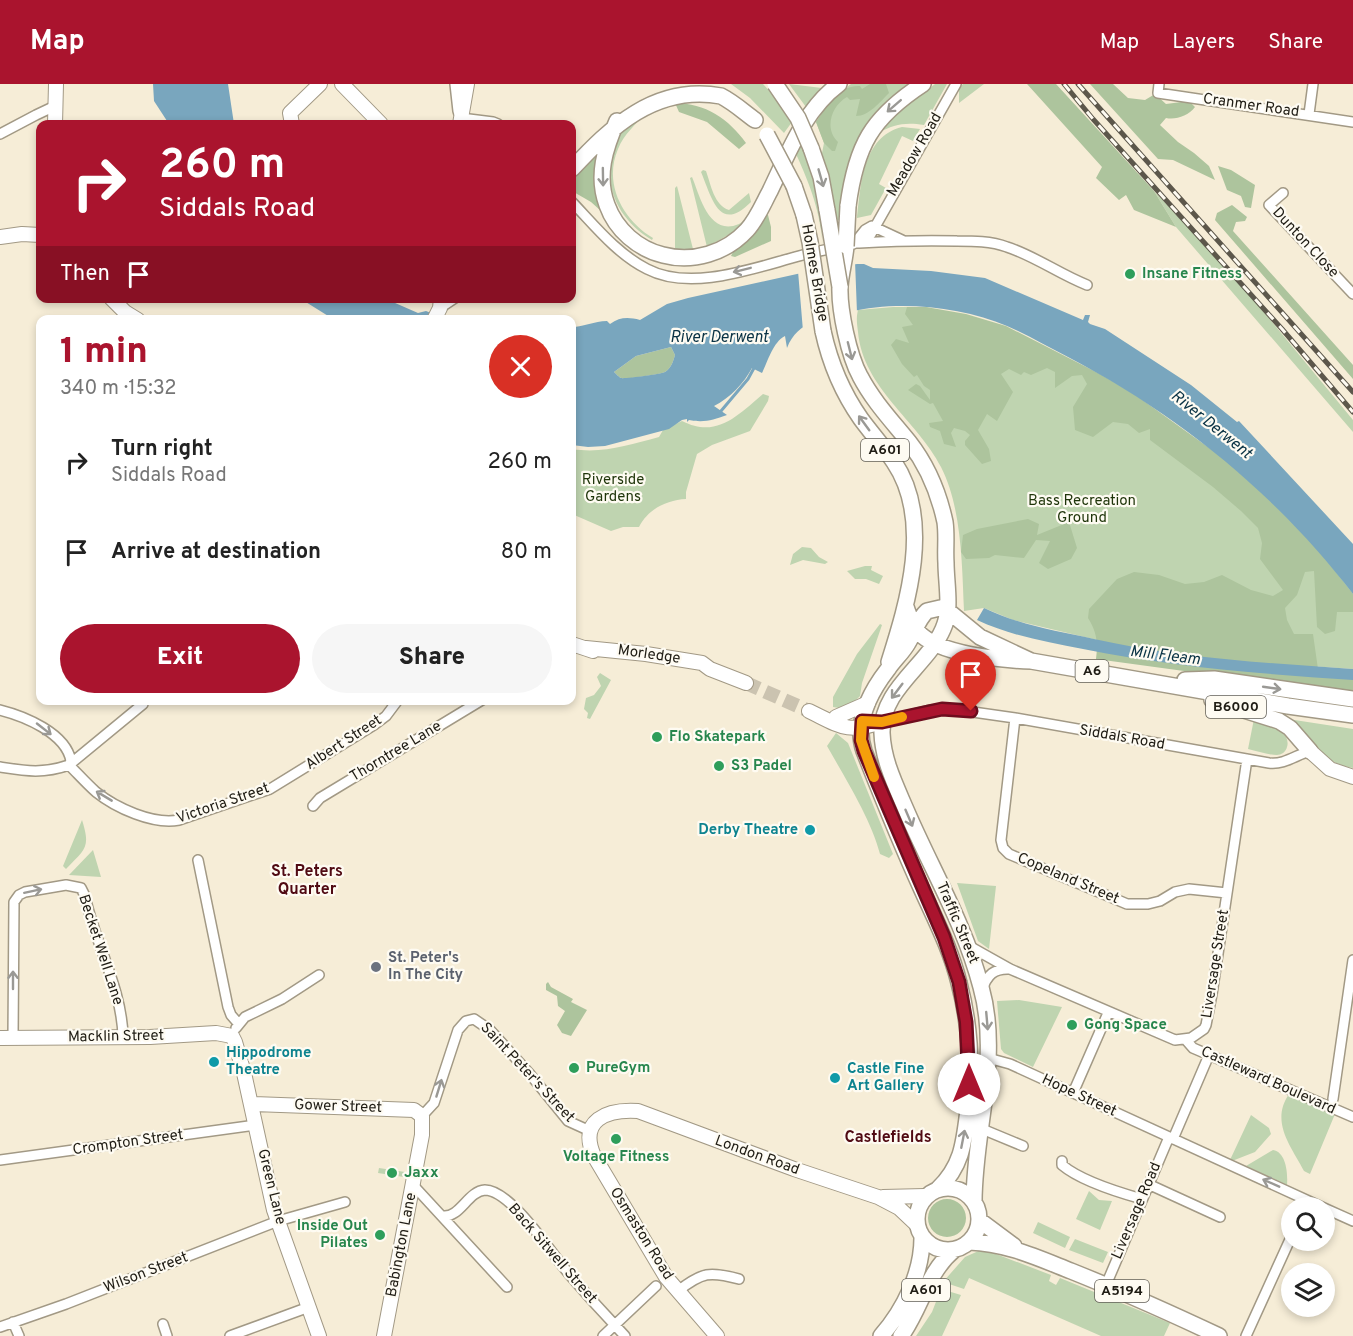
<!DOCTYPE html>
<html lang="en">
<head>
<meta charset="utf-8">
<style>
  :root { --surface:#fff; --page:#f6f6f6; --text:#222; --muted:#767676; --accent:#aa142e }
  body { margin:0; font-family:Overpass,sans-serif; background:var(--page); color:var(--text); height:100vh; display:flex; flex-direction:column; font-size:22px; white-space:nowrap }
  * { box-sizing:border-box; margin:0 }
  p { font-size:20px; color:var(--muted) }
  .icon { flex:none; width:33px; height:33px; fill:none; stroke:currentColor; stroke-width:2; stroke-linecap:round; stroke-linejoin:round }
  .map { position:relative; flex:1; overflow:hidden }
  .side { position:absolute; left:36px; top:231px; width:540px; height:390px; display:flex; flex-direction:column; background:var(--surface); border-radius:12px; box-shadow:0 3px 9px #0003 }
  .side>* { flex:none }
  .hud { position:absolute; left:36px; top:36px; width:540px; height:183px; border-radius:12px; box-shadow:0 3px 9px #0003; background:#aa142e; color:#fff; overflow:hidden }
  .controls { position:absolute; left:1281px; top:1113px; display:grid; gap:12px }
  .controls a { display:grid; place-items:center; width:54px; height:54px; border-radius:50%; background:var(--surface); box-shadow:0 3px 9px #0003; font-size:30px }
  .pin { position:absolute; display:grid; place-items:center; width:51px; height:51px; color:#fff; margin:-62px -26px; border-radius:50% 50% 50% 0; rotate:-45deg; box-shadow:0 0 6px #0007 }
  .pin .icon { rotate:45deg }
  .me { position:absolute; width:66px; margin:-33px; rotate:0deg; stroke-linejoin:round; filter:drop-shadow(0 0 4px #0008) }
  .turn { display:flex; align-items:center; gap:21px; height:126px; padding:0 24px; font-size:27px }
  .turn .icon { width:78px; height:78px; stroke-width:2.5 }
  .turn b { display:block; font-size:42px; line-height:51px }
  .then { display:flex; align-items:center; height:57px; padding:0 24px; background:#0003; gap:12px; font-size:22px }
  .round { display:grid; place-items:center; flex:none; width:63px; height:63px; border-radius:32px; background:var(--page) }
  .headline { display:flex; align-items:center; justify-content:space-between; height:102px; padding:0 24px }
  h1 { font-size:36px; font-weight:800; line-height:45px; color:var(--accent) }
  .cta { display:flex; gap:12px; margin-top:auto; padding:12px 24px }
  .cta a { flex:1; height:69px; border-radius:36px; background:var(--accent); color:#fff; font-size:24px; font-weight:800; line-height:69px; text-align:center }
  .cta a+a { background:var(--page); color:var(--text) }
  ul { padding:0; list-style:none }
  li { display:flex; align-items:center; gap:18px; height:90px; padding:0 24px }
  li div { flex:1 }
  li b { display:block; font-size:22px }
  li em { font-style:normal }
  header { display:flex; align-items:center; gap:36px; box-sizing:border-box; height:84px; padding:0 30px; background:var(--accent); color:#fff }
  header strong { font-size:28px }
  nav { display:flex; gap:33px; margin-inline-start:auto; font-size:21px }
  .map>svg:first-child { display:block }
</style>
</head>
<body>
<header>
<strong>Map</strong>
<nav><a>Map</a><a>Layers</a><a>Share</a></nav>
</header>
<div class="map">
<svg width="1353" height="1252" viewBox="0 0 1353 1252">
  <rect width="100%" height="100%" fill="#f6edd7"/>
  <path fill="#bfd4b0" d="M731,0h32l13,14 16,24 -8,11 -34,-35z
    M789,0l33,4 -16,19z
    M851,0h60c-60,43 -59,69 -72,136l-5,2 -12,-69 2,-10 -8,-21 19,-26z
    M935,0h12l-23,41c-18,-3 -30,-1 -46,8l15,-17z
    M963,0h21l-25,19v-15z
    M647,28c-11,12 -23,22 -29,37 -15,35 5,71 35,89l-1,2c-32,-19 -51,-53 -38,-91 3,-8 6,-18 13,-24 5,-5 13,-9 20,-13z
    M902,43l18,2 -7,12 -11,-5 -23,48 7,4 -15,27 -14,3c4,-33 5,-81 45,-91z
    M804,56l14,54 5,53c-3,-36 -12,-60 -27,-93z
    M703,86l3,1c5,14 8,34 23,39l20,-17 2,9c-32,32 -39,-4 -50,-30z
    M692,93c8,19 17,60 47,47 4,-2 7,-6 11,-8l-15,15 -28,16 -17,-69z
    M677,102l16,63 -13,2 -5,-3v-60z
    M1154,107l71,74 128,155v12l-177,-205z
    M893,223h33l188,74 109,77 106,104 24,32v75l-87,-6 -156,-20 -97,-23 -29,-12 -20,3c-2,-45 -2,-103 -23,-144 -24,-47 -78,-79 -83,-135 -1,-8 -2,-14 0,-22z
    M763,310l6,2 -1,5 -18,30 -38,14 -15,9 -11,38v7c-19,1 -38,10 -47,28h-16l-12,4 -39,-17v-65c30,5 57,-4 87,-12l4,-7 19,-9c35,18 56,-6 81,-27z
    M802,463l9,1 8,9 9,5 -3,2 -22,-4 -13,5 3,-11z
    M865,482h7l-1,4 12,6 -4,8 -13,-5h-11l-8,-8z
    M880,540l2,1 -20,58 -2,13 -10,10 -11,2 -6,-1v-10l24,-43z
    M600,589l11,7 -21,39 -3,-1 1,-5 -4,-4 2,-11 8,-3 7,-9 -4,-9z
    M1287,633l1,2 65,10v39c-29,-4 -49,-31 -70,-50z
    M1254,635c11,4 38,12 33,28 -1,5 -6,8 -10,8 -9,0 -20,-4 -29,-6z
    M836,649l12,10 45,111 -4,4 -9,-4c-9,-35 -35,-76 -53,-108z
    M82,736c9,28 3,29 -16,49l-3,-3z
    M93,766l8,27 -32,-2z
    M957,799l39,3 -7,63 -11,-8z
    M1019,916l43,7 -29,60 -29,-14 -3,-4 -4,-48z
    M1289,1010l46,20 -25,60 -6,-3c-13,-25 -34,-49 -15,-77z
    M1251,1031l18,13 2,6 -16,18 -23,9 -2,-1z
    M1273,1066c13,2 15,23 14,35l-41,-19z
    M379,1084l26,4 -1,5 -26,-4z
    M1089,1107l10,9 13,1 -12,29 -24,-11z
    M1038,1138l32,15 -5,11 -32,-15z
    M1075,1155l33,13 -5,11 -34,-13z
    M983,1165l68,26 -2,6 7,4 4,-7 110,45 -6,13h-63l-132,-58 -5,11 -21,-7 22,-25z
    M941,1205l20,6 -19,41h-26l16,-24z"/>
  <path fill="#adc49d" d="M870,0h16l3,9c-9,9 -20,23 -33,23l4,-17 -10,1 -3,-3c-16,9 -23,32 -9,45l-3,9h-3l-8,-8 -8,-21c11,-16 22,-37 44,-36l2,3z
    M1027,0h29l98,107 22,36 -42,-17 -8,-15 -7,5 -23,-22 6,-11z
    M1090,0h23l15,14 17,2 10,-6 11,10 23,-3 6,6c-7,9 -19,13 -29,11l-6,7 18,17 16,11 15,13 6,14 -42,-20 -15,-1z
    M675,19c30,0 54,16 71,40l-7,6 -32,-27 -28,-10z
    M597,67l-3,29 7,31 -10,-9 -19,-11v-17z
    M1218,82l13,4 24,15 -4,23 -6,-1 -4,-11 -14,-6z
    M1232,121l15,12 -2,4 -9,1 -3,9 120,134v14l-138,-159 2,-7z
    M766,130l2,1 3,12v14l-36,16 -4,-1 2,-4 20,-17z
    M907,223h19l40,7 40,12 94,48 37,22 86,62 53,47 40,42 37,47v18h-16l-2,19 -10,3 -8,-7 -3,-56 -9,1 -8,23 -12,13 2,12 7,14h19l5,35 35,3v22l-257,-35c2,-16 1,-27 -8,-41l1,-9 28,-30 17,-7 25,3 26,9 19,-2 18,-7 29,15 22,6 10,-6 -23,-31 2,-16 -4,-15 -17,-17 -28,-24 -63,-47v-11l-11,4 -11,-9 -15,-2 -20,15 -18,-7 -2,-23 14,-23 -5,-9 -10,1 -17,12v-16l-8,-4 -16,7 -7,-3 -3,3 -12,-6 -8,5 12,18 -16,29 -10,-7 -9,16 11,19 2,12 -9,3 -17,-19v-4l5,-6 -5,-4 -11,-3 -3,5 5,14 -12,-3 -4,-13 -10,-4 -1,-4 14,-2 -10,-18 -3,1 -22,-14 8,-6 4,2 10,14v-10l-6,-4 -7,-11 -3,2 -12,-13 -11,-19 5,-6 13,4 -7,-16 11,-2 -8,-11z
    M671,263l4,8c-2,7 -4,13 -10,17 -3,2 -41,8 -44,6 -1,0 -6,-5 -7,-6l22,-16z
    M1028,435l11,5 -2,11 32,-13 8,26 -6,11 -23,10 -9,-6 11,-22 -14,-1 -12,18 -29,-3 -6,3 -23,1 -5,-7 2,-17 14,-6z
    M548,898l3,5 22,12 -2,3 16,8 -16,26 -9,-3 -5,-8 8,-14 -7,-5 -1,-10 -11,-6v-6z
    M928 1134a19 19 0 1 1 38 0a19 19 0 1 1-38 0Z"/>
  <path fill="#79a6be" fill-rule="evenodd" d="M153,0h75l6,40h-65l-15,-23z
    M857,180h7l9,4 58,3 54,7 98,42 2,-5h5l-2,7 2,2 15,5 86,56 46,37 2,-1 114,123v50c-77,-100 -174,-179 -285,-237 -20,-10 -40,-22 -61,-31 -45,-19 -109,-26 -157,-14 -26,6 -52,8 -63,36l-2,-12c-12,6 -17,25 -23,37l-10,-5c-8,15 -22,30 -38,38l13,9c-14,5 -23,8 -38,5l-2,2v-3l-5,1 -13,9 -64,17 -17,1 -16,-2v-118c12,0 22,-6 35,-6l3,3c10,-7 18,-7 30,-4l27,-16 21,-6 118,-26zM671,263l4,8c-2,7 -4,13 -10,17 -3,2 -41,7 -44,6 -1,0 -6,-5 -7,-6l22,-16z
    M301,215h85l32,14 8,-2 20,8h-113z
    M984,524c35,17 73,23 110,31 85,19 172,24 259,30v11c-90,-6 -181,-13 -270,-31 -36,-7 -72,-13 -106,-29z"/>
  <path fill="#f6edd7" d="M855,177l2,52 -42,10 -12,8 -5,-60z"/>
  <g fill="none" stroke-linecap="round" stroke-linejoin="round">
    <path stroke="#79a6be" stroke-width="3" d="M721,327l27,-32 6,-11"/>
    <path stroke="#cbc3b0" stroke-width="14" stroke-dasharray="14 7" stroke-linecap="butt" d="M746,599l63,28"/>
    <g stroke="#a29985" stroke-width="12">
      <path id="street" d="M1159,0l-1,9 195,29
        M1309,30l4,-30
        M461,34l32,4 5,2
        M0,50l36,-19 19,-9
        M1283,109l-14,12 84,89
        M572,118c22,23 45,52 75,67 44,23 107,-1 152,-13 18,-5 36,-8 54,-12l12,-5 6,-5 85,-150
        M857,156l8,-10 7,-4 30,14
        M859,159c33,-2 65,-3 98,-2 16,0 34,0 50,6 28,9 52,27 80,38
        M440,224l15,-10
        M0,626c24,6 66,23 71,51l-2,4
        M1015,634l-14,122 2,8 6,6 118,50h21l12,-3 15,-9 14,-3 38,4
        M882,638l48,-12 22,-1 63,9 254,45c15,2 27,-8 41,-12
        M69,681c9,9 18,19 27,27 20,16 57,33 83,28l91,-31 104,-64 12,-9 12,-16
        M0,683c26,4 43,7 69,-2l74,-61
        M313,722l7,-8 162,-98
        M198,776l30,147 3,8 7,8
        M969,862l41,23 165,71 16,-2 13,-9 2,-4 6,-31 35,-235
        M982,906c5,-15 12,-22 28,-21
        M236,944l9,-11 37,-18 37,-24
        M13,954l1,-136 5,-7 6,-3 41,-7 15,3 4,8c10,48 37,92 38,141
        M1186,956l7,8 160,69
        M988,974l22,6 314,144
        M1073,1009l35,-80
        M1333,1015l20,-139
        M422,1032l12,-13 24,-73 8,-9 8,-2 16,11 39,43 39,48 22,10
        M982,1045l41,17
        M1173,1055l36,-84
        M0,1076l256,-35
        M1062,1077v4c19,16 55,27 80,34
        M1148,1100l72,33
        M413,1101l94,102
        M1324,1124l29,13
        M443,1132c17,2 25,-25 42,-26 26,0 67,64 84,84 18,21 37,42 56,62
        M1106,1201l63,-148
        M678,1207c24,-19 32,-20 61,-12
        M13,1238l6,14
        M163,1240l4,12
        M0,1243l66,-23 212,-83 67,-19
        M230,1252l79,-29
        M603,1252l53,-50
        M1246,1252l46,-101"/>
    </g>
    <g stroke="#a29985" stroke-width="16">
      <path id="secondary" d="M342,0l39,40
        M55,40l1,-40
        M292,40l-2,-11 30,-29
        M460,40l7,-40
        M0,153l22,-3 18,1
        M111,214l14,14 13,8
        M434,236l6,-12 1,-10
        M572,560l21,7
        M586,564l60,6 56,9 8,6 36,14
        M809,627c31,15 38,23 73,11
        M836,633l32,-14
        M1310,667l20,18 23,8
        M0,954l150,-1 66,-4 16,3 3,6 9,31 30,137 45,126
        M251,1020l163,6 8,6v19l-38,201
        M883,1113l42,-1
        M717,1252l-51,-59 -72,-121c-16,-36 13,-47 44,-45l156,58 84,28 21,11 18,17"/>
    </g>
    <g stroke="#a29985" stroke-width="18">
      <path id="primary" d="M458,0l3,27
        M617,37c-12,27 -21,55 -10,84 9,25 31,44 56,50 30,8 63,-2 84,-25 10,-11 16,-26 23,-39 18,-37 34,-81 69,-107
        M811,64l10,29 6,33
        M572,85c38,-41 83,-85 149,-73 12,6 23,16 34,24
        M794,102l10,29
        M848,122c8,-60 23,-88 75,-122
        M846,162c-1,13 -5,27 -6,40 -1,24 9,70 20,90 13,25 32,45 49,66 18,23 30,52 36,80 2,14 0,27 1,41 0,20 6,47 -3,66 -16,37 -62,60 -61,104 1,28 14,53 25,79 25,58 58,113 74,175 20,71 -7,143 -7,215
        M823,247c7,32 19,61 38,88 11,15 23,28 33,43 39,58 14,140 -5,200
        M906,523c3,8 6,18 12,25 21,23 84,28 113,29l257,45 65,9
        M1185,596l29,-1 139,20
        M1212,616l67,21 11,7 20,23
        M917 1135a31 31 0 1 1 62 0a31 31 0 1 1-62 0Z
        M938,1105c24,-23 26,-46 30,-79 4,-41 2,-86 -9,-127 -8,-33 -23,-62 -37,-93 -21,-46 -40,-93 -58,-139 -10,-29 7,-60 24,-82 6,-9 15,-17 20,-26 7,-11 9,-23 19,-32l13,-3 7,2 33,27 51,24
        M979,1136l35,26
        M969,1158c37,1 69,16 102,29 50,20 99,42 148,65
        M881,1252c23,-26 41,-63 41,-98
        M901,1252c20,-27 26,-64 53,-86"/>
    </g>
    <use href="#street" stroke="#fff" stroke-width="9"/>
    <use href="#secondary" stroke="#fff" stroke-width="14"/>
    <use href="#primary" stroke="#fff" stroke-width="15"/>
    <g stroke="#5c574b" stroke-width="5">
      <path id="rail" d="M1064,0l29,35 189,210 71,83
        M1078,0l275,308"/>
    </g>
    <use href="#rail" stroke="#fefbf2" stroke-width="3" stroke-dasharray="9" stroke-linecap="butt"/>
    <g stroke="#a29985" stroke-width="18" stroke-linecap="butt">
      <path id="primary-bridge" d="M775,0l23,34 13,30
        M767,51l27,51
        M827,126l13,77
        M804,131l6,27 13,89
        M846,162l2,-40"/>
    </g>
    <use href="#primary-bridge" stroke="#fff" stroke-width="15"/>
  </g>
  <defs><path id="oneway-shaft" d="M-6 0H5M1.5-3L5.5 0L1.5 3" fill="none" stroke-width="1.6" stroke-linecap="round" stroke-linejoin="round" transform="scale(1.5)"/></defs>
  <g stroke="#9a9995">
    <use href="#oneway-shaft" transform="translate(894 22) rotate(139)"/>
    <use href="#oneway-shaft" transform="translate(603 93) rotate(89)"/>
    <use href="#oneway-shaft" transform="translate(821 94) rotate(74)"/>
    <use href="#oneway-shaft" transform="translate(742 186) rotate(166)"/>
    <use href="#oneway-shaft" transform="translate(850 267) rotate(76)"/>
    <use href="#oneway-shaft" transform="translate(864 339) rotate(-126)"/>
    <use href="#oneway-shaft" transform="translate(1272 604) rotate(8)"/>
    <use href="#oneway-shaft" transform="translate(897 607) rotate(127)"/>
    <use href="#oneway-shaft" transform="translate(44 645) rotate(38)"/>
    <use href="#oneway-shaft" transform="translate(104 712) rotate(-149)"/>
    <use href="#oneway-shaft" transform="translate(909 734) rotate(67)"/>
    <use href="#oneway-shaft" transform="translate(33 807) rotate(-12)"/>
    <use href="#oneway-shaft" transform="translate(13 896) rotate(-90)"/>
    <use href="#oneway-shaft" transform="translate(987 937) rotate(85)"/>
    <use href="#oneway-shaft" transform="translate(439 1004) rotate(-73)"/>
    <use href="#oneway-shaft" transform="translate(963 1055) rotate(-79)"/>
    <use href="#oneway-shaft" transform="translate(1271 1099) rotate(-156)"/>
  </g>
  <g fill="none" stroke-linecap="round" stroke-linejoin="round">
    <g stroke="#6e0d1e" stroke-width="15">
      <path id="route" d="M969,1000l-3,-62 -7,-40 -15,-45 -80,-186 -3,-11 1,-19 20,1 60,-13 29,2"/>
    </g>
    <use href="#route" stroke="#aa142e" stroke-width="10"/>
    <path stroke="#f59e0b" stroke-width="10" d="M874,693l-13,-37 1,-19 20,1 20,-5"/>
  </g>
  <g fill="#2e9e5b" stroke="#fefbf2" stroke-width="2">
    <circle cx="1130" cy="190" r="6"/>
    <circle cx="657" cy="653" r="6"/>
    <circle cx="719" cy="682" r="6"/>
    <circle cx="1072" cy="941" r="6"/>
    <circle cx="574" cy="984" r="6"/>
    <circle cx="616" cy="1055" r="6"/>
    <circle cx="392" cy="1089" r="6"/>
    <circle cx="380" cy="1151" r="6"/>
  </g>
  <g fill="#0f9aa8" stroke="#fefbf2" stroke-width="2">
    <circle cx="810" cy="746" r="6"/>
    <circle cx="214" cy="978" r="6"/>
    <circle cx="835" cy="994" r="6"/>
  </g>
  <circle fill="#6b7280" stroke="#fefbf2" stroke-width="2" cx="376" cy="883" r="6"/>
  <g text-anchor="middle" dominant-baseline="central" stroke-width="4.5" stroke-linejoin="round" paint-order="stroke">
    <g fill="#fefbf2" stroke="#625f57" stroke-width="1.5">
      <rect x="861" y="355" width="48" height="22" rx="4.5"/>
      <rect x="1075.5" y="576" width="33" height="22" rx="4.5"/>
      <rect x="1206" y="612" width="60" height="22" rx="4.5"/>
      <rect x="902" y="1195" width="48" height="22" rx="4.5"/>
      <rect x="1095" y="1196" width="54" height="22" rx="4.5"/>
    </g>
    <g font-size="14" font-weight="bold" fill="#1f1c14">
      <text x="885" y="366">A601</text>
      <text x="1092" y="587">A6</text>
      <text x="1236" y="623">B6000</text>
      <text x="926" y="1206">A601</text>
      <text x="1122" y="1207">A5194</text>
    </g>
    <g font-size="15" fill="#1f1c14" stroke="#fefbf2">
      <text transform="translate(1251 22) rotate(8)">Cranmer Road</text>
      <text transform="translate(915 71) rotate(-60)">Meadow Road</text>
      <text transform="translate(1305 159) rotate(47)">Dunton Close</text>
      <text transform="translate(814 189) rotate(80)">Holmes Bridge</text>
      <text transform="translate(649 571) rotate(8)">Morledge</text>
      <text transform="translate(1122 654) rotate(10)">Siddals Road</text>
      <text transform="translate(344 659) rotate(-33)">Albert Street</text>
      <text transform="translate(396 668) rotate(-31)">Thorntree Lane</text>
      <text transform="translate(223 720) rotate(-19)">Victoria Street</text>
      <text transform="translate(1068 795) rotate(23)">Copeland Street</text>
      <text transform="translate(957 839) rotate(67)">Traffic Street</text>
      <text transform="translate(100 866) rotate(72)">Becket Well Lane</text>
      <text transform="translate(1216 880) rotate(-81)">Liversage Street</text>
      <text transform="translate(116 953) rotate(-1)">Macklin Street</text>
      <text transform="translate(527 989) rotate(47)">Saint Peter's Street</text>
      <text transform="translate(1268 997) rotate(24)">Castleward Boulevard</text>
      <text transform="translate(1079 1012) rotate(25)">Hope Street</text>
      <text transform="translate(338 1023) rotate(2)">Gower Street</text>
      <text transform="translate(128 1059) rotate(-8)">Crompton Street</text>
      <text transform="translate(757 1072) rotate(20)">London Road</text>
      <text transform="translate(271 1103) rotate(76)">Green Lane</text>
      <text transform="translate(1137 1127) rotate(-67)">Liversage Road</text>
      <text transform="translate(641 1150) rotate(58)">Osmaston Road</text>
      <text transform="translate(402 1161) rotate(-79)">Babington Lane</text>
      <text transform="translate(552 1170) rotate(49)">Back Sitwell Street</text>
      <text transform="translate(146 1189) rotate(-21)">Wilson Street</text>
    </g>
    <g font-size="15" font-weight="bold" fill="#27864d" stroke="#fefbf2" text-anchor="start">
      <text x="1142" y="190">Insane Fitness</text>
      <text x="669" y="653">Flo Skatepark</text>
      <text x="731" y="682">S3 Padel</text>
      <text x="1084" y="941">Gong Space</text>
      <text x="586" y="984">PureGym</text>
      <text x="616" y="1073" text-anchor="middle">Voltage Fitness</text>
      <text x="404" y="1089">Jaxx</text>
      <text x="368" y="1142" text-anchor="end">Inside Out<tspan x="368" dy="17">Pilates</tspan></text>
    </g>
    <g font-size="15" fill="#1f350a" stroke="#fefbf2">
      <text x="613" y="396">Riverside<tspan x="613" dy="17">Gardens</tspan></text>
      <text x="1082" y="417">Bass Recreation<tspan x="1082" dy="17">Ground</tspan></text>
    </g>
    <g font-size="15" font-weight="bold" fill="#0d838f" stroke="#fefbf2" text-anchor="start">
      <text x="798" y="746" text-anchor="end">Derby Theatre</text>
      <text x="226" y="969">Hippodrome<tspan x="226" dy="17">Theatre</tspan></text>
      <text x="847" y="985">Castle Fine<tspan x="847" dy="17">Art Gallery</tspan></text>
    </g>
    <g font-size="15" font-weight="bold" fill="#5b616d" stroke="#fefbf2" text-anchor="start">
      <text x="388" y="874">St. Peter's<tspan x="388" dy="17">In The City</tspan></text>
    </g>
    <g font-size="16" font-style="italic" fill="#093244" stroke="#fefbf2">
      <text x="719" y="254">River Derwent</text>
      <text transform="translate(1211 341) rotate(39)">River Derwent</text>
      <text transform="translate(1165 572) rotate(7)">Mill Fleam</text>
    </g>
    <g font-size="16" font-weight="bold" fill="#500a13" stroke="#fefbf2">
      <text x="307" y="788">St. Peters<tspan x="307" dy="18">Quarter</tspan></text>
      <text x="888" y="1054">Castlefields</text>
    </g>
  </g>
</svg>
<div class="controls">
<a><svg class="icon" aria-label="search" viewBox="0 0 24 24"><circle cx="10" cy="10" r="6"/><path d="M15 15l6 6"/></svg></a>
<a><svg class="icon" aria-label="layers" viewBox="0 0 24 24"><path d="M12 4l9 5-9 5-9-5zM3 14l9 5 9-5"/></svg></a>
</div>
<div class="pin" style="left:971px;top:627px;background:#d93025"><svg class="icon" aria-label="arrive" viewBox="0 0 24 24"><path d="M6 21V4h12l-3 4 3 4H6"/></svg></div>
<svg class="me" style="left:969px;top:1000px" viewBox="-20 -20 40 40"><circle r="19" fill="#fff"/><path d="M0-13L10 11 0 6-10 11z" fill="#aa142e"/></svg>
<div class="hud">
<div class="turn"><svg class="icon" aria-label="right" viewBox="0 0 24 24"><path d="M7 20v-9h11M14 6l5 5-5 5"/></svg><div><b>260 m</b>Siddals Road</div></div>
<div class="then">Then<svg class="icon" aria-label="arrive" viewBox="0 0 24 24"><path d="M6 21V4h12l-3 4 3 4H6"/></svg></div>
</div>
<section class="side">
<div class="headline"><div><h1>1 min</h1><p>340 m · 15:32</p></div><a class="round" style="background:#d93025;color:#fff"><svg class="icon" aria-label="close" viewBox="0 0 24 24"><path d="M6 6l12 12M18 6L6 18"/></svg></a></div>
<ul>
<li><svg class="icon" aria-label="right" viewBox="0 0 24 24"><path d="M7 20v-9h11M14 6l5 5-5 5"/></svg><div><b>Turn right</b><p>Siddals Road</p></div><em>260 m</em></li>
<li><svg class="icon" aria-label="arrive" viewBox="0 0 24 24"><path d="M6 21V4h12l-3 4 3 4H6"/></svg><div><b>Arrive at destination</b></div><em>80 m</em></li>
</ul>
<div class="cta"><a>Exit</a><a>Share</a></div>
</section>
</div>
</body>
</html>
